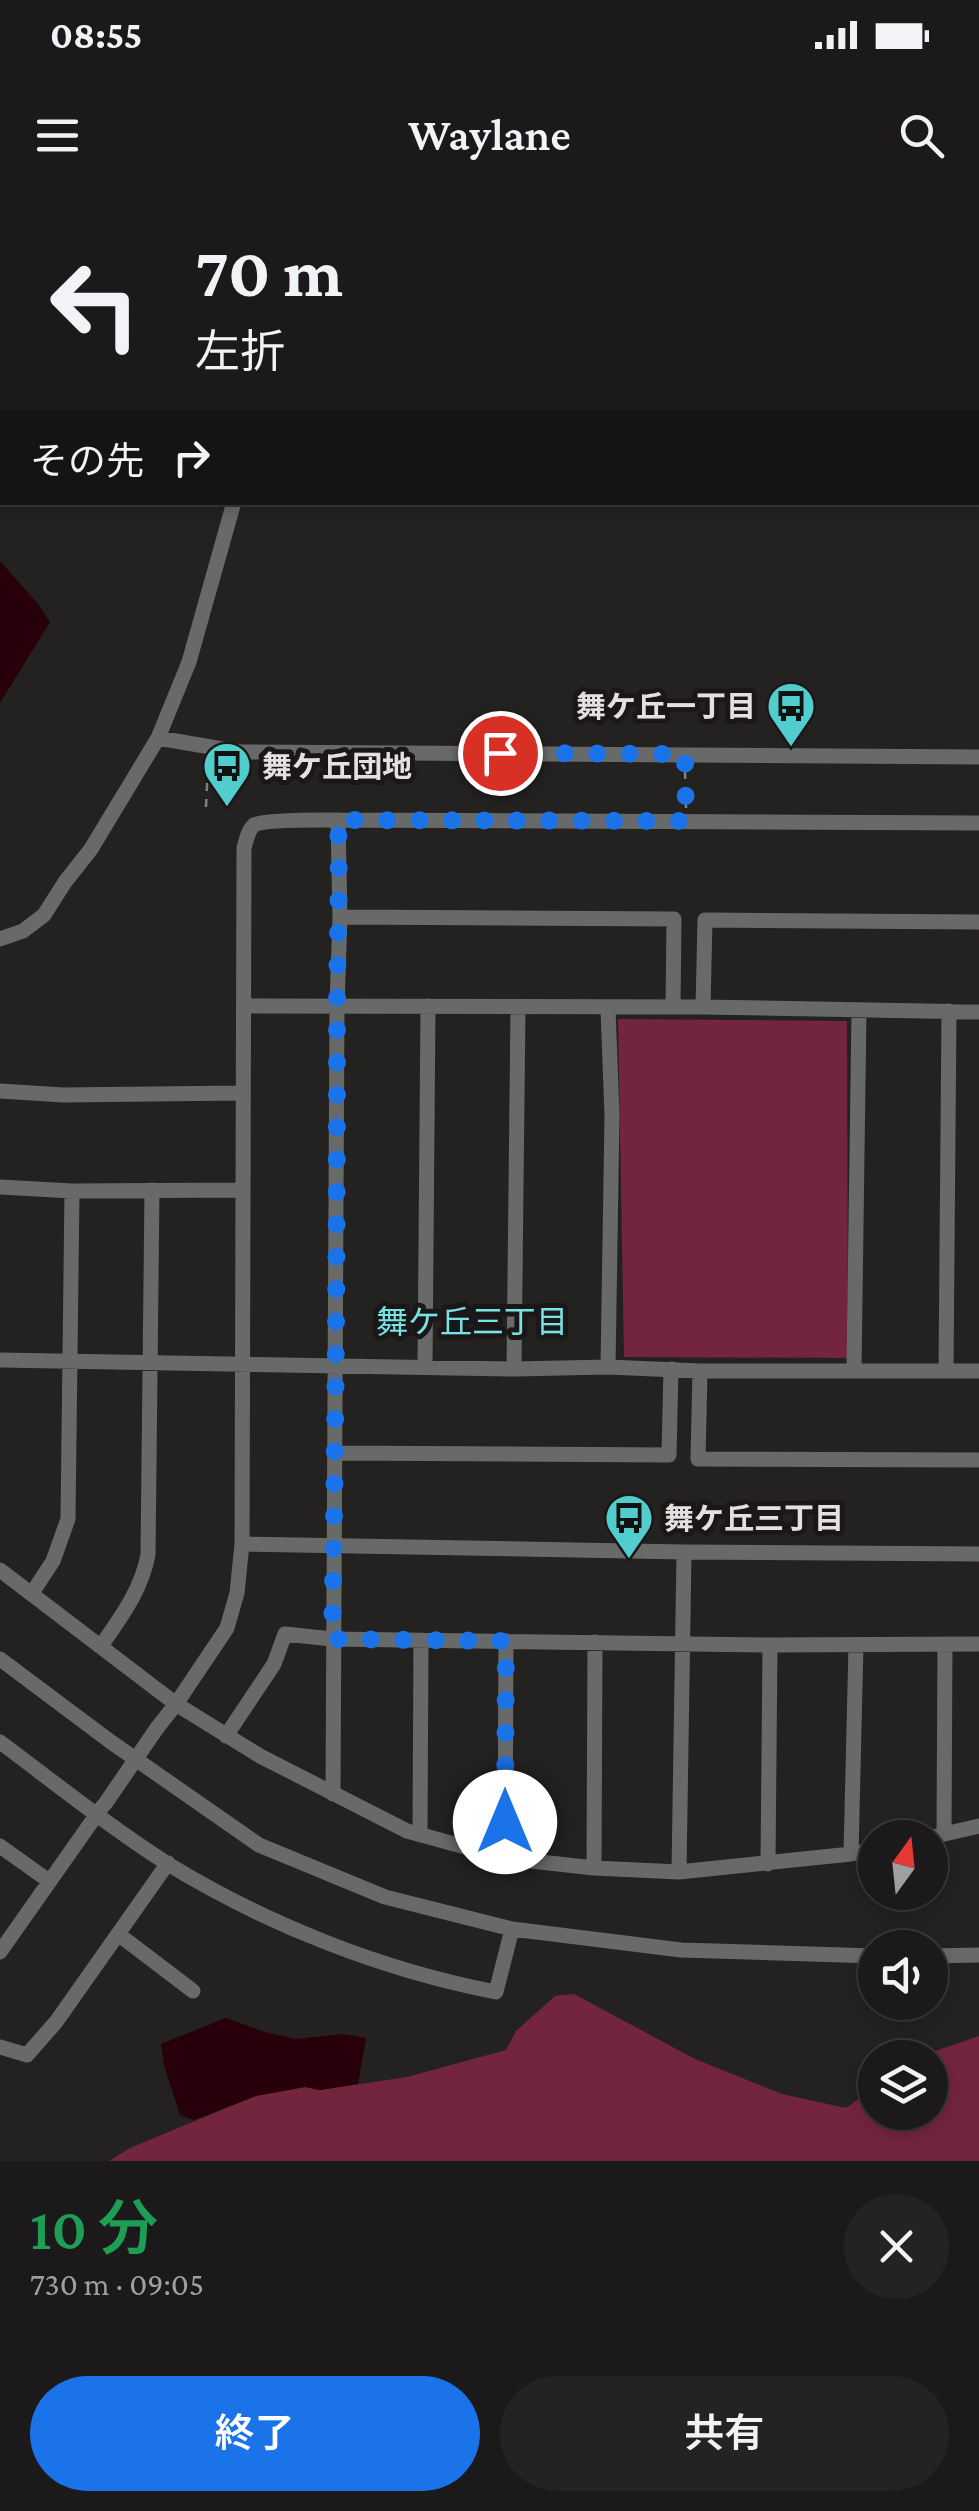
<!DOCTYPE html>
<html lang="ja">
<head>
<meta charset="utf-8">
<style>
  :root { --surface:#1b1919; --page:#242222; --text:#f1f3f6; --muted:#a0a0a2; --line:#393838; --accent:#1a73e8 }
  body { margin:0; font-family:"Crimson Pro","Noto Sans JP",serif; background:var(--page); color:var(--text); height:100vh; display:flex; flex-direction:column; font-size:38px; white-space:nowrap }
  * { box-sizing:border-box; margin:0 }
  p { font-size:32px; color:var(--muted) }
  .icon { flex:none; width:55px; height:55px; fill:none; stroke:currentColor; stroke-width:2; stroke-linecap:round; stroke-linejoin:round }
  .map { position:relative; height:1961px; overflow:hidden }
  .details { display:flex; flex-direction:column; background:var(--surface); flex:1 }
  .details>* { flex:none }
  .banner { position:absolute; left:0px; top:0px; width:980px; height:305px; box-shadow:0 5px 15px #0003,0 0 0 2px var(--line); background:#1b1919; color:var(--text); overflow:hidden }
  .needle { width:65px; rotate:15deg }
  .fabs { position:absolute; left:858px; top:1620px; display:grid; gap:20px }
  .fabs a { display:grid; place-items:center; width:90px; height:90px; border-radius:50%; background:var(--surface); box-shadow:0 5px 15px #0003,0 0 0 2px var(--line); font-size:50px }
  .pin { position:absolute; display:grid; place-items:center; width:85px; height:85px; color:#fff; margin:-42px; border:5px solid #fff; border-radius:50%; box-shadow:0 2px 10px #0007 }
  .me { position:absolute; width:110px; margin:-55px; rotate:0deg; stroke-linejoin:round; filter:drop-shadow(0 0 8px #0008) }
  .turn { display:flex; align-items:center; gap:35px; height:210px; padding:0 30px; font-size:45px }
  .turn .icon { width:130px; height:130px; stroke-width:2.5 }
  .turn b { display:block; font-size:70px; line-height:85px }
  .then { display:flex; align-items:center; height:95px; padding:0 30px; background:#0003; gap:20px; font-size:38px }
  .round { display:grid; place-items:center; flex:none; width:105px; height:105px; border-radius:52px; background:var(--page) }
  .summary { display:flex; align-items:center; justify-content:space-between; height:170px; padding:0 30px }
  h1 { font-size:60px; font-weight:600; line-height:75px; color:#1e9e55 }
  .primary-button { display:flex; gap:20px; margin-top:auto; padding:20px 30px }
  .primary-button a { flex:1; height:115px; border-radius:60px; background:var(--accent); color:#fff; font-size:40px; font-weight:600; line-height:115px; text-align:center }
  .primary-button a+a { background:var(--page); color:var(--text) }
  .status { display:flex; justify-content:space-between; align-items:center; height:70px; padding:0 50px; background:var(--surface); direction:ltr }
  .status svg { height:28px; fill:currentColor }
  header { display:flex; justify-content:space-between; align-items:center; height:130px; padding:0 30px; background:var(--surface); font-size:45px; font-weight:600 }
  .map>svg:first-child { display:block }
</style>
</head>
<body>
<div class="status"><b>08:55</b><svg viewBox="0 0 49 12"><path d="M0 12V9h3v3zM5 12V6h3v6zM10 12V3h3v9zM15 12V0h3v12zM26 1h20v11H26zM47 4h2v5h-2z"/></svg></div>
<header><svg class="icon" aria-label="menu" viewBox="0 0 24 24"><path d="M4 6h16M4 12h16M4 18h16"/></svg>Waylane<svg class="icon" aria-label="search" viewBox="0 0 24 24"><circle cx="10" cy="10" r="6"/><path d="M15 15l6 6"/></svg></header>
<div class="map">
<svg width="979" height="1961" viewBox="0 0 979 1961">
  <rect width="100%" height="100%" fill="#242121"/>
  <path fill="#73253d" d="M618,819l229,2 1,337 -224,-1z
    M574,1794l121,65 87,35 64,14 29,-21v25h55v-54l-12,-1 61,-21v125h-870l21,-13 125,-52 50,-9 15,3 87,-13 99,-27 10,-19 39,-35z"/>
  <path fill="#27000c" d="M0,361l38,43 12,18 -50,81z
    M226,1818l39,14 31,7 46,-5 24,4 -8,46 -38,6 -15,-3 -49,9 -62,24 -14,-5 -16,-50 -3,-21z"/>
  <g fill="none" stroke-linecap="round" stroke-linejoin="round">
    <path stroke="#838080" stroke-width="2.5" stroke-dasharray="8 8" stroke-linecap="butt" d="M685,571l1,37
      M206,607l2,-44"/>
    <path stroke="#686a6a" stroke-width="15" d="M7,2l6,-2
      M295,2v-2
      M158,538l82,14 739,5
      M340,717l334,2 -1,88
      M0,739l23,-8 21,-16 21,-33 26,-33 67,-111 31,-76 45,-160
      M245,806l458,1 276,5
      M703,807l2,-87 274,2
      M0,891l63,4 178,-2
      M0,987l72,4 170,-1
      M0,1160l514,9 94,-2 92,4h279
      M425,1166l3,-360
      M608,1167l4,-252 -4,-106
      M514,1169l4,-361
      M854,1170l5,-360
      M700,1171l-2,88 281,1
      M946,1171l3,-360
      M335,1253l334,2 2,-86
      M242,1344l442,8 295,2
      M0,1370l176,134 84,52 147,75 98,27 89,10 85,4 172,-18 24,-5
      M32,1393l21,-32 15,-42 4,-328
      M101,1446c20,-29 40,-55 47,-91l4,-365
      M0,1459l111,83 148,103 126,52 127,32 169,21 194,6
      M157,1528l19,-24 51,-76 10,-35 5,-49 2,-696c2,-7 4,-18 10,-23 9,-6 70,-5 84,-5l641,3
      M226,1536l48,-72 11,-30 47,5 438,6 209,-1
      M0,1542c55,41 110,85 168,122 100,61 214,106 328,128l16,-63
      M333,1594l4,-789 3,-88 -2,-97
      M944,1634l1,-190
      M420,1635l1,-195
      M927,1638l52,-12
      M0,1646l49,35
      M851,1654l5,-209
      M505,1658l1,-217
      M768,1664l2,-219
      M594,1668l1,-226
      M679,1672l5,-320
      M118,1734l75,57
      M0,1752l102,-145
      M930,1756l49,-1
      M0,1847l27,8 29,-33 112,-159"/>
    <path stroke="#686a6a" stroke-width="15" d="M105,1604l52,-76"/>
  </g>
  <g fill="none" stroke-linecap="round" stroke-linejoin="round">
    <path stroke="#1a73e8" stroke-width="18" stroke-dasharray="0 32.4" d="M500,553l185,1 1,67 -348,-1c2,66 -1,131 -1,197 0,207 -1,415 -5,622l174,2 -1,181"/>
  </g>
  <defs>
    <g id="bus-pin" transform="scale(2.5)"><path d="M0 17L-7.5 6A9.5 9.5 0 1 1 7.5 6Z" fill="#52cdce" stroke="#1b1718"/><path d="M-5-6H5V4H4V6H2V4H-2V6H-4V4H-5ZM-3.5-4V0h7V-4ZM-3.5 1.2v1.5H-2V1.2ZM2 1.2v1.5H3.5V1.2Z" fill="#111"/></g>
  </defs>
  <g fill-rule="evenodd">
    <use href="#bus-pin" x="791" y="506"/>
    <use href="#bus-pin" x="227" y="566"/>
    <use href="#bus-pin" x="629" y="1318"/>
  </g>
  <g text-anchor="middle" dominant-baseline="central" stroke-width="10" stroke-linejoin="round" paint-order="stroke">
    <g font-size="30" font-weight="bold" fill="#e3e0e0" stroke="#1b1718" text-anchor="start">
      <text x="756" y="506" text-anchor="end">舞ケ丘一丁目</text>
      <text x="262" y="566">舞ケ丘団地</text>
      <text x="664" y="1318">舞ケ丘三丁目</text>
    </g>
    <g font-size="32" fill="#77e3e4" stroke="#1b1718">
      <text x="472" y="1122">舞ケ丘三丁目</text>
    </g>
  </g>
</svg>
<div class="fabs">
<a><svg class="needle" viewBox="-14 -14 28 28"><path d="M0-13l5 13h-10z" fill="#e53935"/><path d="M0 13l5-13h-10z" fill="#a0a0a2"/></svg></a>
<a><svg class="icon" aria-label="sound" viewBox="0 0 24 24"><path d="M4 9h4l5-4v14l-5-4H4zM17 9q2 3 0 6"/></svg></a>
<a><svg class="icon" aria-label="layers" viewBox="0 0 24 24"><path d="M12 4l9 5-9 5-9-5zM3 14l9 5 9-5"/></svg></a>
</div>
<div class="pin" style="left:500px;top:553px;background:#d93025"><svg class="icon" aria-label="arrive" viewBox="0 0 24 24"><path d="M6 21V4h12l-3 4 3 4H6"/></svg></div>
<svg class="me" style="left:505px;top:1622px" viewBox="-20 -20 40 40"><circle r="19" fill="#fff"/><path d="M0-13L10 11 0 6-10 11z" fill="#1a73e8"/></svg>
<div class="banner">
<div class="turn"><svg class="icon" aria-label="left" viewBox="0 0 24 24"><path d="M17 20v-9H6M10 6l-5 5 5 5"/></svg><div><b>70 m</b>左折</div></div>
<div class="then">その先<svg class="icon" aria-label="right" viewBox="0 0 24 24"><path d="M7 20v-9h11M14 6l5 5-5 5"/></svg></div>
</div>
</div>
<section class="details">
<div class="summary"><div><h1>10 分</h1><p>730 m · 09:05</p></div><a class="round"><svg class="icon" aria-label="close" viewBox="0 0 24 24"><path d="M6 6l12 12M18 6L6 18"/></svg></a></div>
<div class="primary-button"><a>終了</a><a>共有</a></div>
</section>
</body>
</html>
